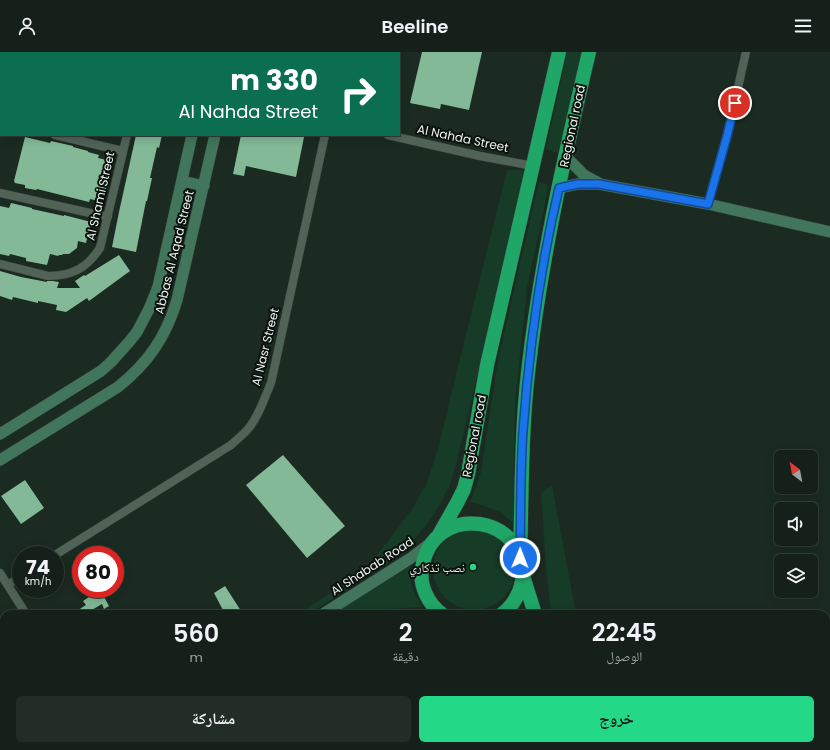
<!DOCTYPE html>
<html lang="ar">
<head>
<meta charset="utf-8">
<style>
  :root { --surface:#142019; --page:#212d26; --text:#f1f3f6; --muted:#9da3a2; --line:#333e38; --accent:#23d887 }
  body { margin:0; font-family:Poppins,"Noto Naskh Arabic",sans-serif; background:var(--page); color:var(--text); direction:rtl; height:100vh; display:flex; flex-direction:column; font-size:15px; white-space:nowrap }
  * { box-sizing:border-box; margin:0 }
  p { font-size:13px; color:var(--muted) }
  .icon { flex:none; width:22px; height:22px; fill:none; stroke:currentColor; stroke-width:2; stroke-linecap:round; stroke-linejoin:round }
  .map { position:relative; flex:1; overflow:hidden; direction:ltr }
  .drawer { position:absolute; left:0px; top:558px; width:830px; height:140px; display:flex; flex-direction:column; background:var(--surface); border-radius:12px 12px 0 0; box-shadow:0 2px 10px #0003,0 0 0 1px var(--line); direction:rtl }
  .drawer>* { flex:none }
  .hud { position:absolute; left:0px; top:0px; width:400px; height:84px; box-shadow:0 2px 10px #0003,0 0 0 1px var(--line); direction:rtl; background:#0b6e4f; color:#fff; overflow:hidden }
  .needle { width:26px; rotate:328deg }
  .buttons { position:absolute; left:774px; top:398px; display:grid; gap:8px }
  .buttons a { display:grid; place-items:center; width:44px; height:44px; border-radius:6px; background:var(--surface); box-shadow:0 2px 10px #0003,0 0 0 1px var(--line); font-size:20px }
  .speed { position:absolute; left:12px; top:494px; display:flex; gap:8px; font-size:20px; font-weight:700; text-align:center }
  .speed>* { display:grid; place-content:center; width:52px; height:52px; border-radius:50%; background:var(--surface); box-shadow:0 2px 10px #0003,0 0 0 1px var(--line); line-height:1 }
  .speed small { font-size:10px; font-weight:400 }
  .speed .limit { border:6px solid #d22; background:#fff; color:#111 }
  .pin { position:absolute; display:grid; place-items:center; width:34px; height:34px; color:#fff; margin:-17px; border:2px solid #fff; border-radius:50%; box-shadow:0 1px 4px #0007 }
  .me { position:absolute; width:44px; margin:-22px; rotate:1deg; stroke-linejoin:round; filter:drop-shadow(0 0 3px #0008) }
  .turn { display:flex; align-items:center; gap:14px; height:84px; padding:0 16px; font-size:18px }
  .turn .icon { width:52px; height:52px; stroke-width:2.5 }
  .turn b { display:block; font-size:28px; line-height:34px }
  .eta { display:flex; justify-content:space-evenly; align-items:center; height:68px; text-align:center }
  .eta b { font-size:24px; font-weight:600; line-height:28px }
  .button { display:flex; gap:8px; margin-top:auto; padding:8px 16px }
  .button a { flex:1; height:46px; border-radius:6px; background:var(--accent); color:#111; font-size:16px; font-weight:600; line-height:46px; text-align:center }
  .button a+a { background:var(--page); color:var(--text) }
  header { display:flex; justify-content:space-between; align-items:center; height:52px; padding:0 16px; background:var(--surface); font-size:18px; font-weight:600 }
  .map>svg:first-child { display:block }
</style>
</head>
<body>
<header><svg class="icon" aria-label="menu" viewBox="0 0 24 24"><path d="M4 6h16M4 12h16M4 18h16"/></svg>Beeline<svg class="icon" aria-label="person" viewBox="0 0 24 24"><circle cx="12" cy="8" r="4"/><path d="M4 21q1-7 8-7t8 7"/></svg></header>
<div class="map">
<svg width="830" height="698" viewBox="0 0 830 698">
  <rect width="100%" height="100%" fill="#1b2b21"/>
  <path fill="#163b26" d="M567,0h15l-24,101 -12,-4z
    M507,118h15l3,9 -68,281 -7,25 -10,19 -14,21 -13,16 -13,14 -91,59h-11l61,-39 13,-13 40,-53 14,-24 11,-33z
    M539,130l9,3 -3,19 -18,84 -12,115 -2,120 -13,-11 -18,-7 -12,-3 11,-30 17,-112 21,-92z
    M552,433l24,129h-25l-5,-46 -5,-75z
    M433 517a41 41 0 1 1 82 0a41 41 0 1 1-82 0Z
    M410,513c0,18 2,27 13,42l-51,3 -15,4h-25z
    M516,694h49l1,4h-49z
    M580,694h29l1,4h-29z"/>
  <path fill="#83b997" d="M422,0h60l-13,58 -28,-6 -1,5 -30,-6z
    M136,83h26l-3,13 -2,-1 -7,31h2l-5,23h-1l-10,51 -24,-5 7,-35z
    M241,83h53l10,2 -8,40 -50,-11 -2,10 -11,-2z
    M25,85l25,6 1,-2 22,5v1l15,4v1l11,3 -1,3 13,3 -5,23h1l-4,18 -13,-3 -1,3 -52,-13 -1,1 -11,-2v-3l-10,-2 -1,-2z
    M11,151l21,5v1l32,7v-1l27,7 -5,21 -8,-2 -1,7 -8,6h-6l-1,1h-3l-1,1 -8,-2 -3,11 -21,-4v-3l-16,-4 -1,2 -9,-2v-48l9,2z
    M119,203l11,16 -41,30 -2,-3 -21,14 -10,-2 1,-5 -19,-4v2l-25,-6 -1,3 -12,-4v-25l21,6 26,5v-1h6l6,1 -2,6h23l-5,-7 9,-6 1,1z
    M283,403l62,71 -38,32 -61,-73z
    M25,428l19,28 -23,16 -20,-28z
    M225,534l18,28h-18l-11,-21z
    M95,541l3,5 5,-3 6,11 -5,3 -2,-5 -17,10h-13l14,-9 -3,-4z"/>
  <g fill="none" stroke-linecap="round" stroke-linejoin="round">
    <g stroke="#37443d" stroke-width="9">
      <path id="street" d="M6,0l5,1
        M344,1v-1
        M0,70l1,1
        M55,83l68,16
        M388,83l92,21 53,10
        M0,141l108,24
        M708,152l19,-68 19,-84
        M0,212l48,12c24,0 39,-8 52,-28l27,-113
        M55,503l176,-110c5,-5 12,-10 17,-16 11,-13 16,-30 23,-46l54,-248
        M0,521l26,41
        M8,533l13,-9
        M227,698l6,-4
        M313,698l7,-4"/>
    </g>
    <g stroke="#37443d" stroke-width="12">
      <path id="secondary" d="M210,1v-1
        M234,1v-1
        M565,104l19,19 15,8
        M182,129l22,5
        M559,136l19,-4h21l109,20 122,28
        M0,382l101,-63 10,-9 18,-20 8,-10 12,-23 9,-22 34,-152
        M0,408l118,-73c30,-24 48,-50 59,-87l38,-165
        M323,562l88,-56 22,-17
        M108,698l6,-4
        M137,698l7,-4"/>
    </g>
    <g stroke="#37443d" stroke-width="15">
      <path id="highway" d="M439,483l18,-32 7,-14 4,-15 19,-109 72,-313
        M520,506c2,-62 1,-124 8,-185 12,-108 36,-215 61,-321
        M523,524l12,38
        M442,562c-13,-9 -23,-28 -20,-45 10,-70 110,-54 100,12 -2,13 -10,26 -20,33
        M503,694l1,4
        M569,694l1,4"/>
    </g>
    <use href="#street" stroke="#516257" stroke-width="8"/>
    <use href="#secondary" stroke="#42765c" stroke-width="11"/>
    <use href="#highway" stroke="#20a667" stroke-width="14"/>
  </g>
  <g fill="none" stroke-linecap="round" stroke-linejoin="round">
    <g stroke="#114b97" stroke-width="10">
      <path id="route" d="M520,506c1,-43 0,-85 3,-127 6,-82 17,-163 36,-243l19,-4h21l109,20 19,-68 8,-33"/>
    </g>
    <use href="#route" stroke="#1a73e8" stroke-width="7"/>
  </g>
  <circle fill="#23d887" stroke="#0b110d" stroke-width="1.5" cx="473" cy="515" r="4"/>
  <g text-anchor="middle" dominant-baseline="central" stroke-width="4" stroke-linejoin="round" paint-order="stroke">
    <g font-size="12" fill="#eaf4ed" stroke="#0b110d">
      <text transform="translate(572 74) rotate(-78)">Regional road</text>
      <text transform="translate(463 86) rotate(12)">Al Nahda Street</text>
      <text transform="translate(100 144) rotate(-77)">Al Shami Street</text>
      <text transform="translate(174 200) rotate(-76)">Abbas Al Aqad Street</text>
      <text transform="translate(265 295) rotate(-76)">Al Nasr Street</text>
      <text transform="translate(474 384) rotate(-79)">Regional road</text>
      <text transform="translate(372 514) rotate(-33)">Al Shabab Road</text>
    </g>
    <g font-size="12" fill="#eaf4ed" stroke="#0b110d" text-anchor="end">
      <text x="465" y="515">نصب تذكاري</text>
    </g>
  </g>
</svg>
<div class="buttons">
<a><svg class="needle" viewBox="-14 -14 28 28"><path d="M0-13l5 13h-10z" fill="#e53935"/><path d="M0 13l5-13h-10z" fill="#9da3a2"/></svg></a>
<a><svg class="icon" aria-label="sound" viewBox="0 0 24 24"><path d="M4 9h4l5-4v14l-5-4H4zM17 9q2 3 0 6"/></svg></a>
<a><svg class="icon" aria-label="layers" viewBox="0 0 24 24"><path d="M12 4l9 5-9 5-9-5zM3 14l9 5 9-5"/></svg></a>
</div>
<div class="speed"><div>74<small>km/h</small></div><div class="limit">80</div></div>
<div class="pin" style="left:735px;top:51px;background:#d93025"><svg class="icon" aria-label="arrive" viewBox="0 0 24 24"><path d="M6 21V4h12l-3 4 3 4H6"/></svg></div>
<svg class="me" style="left:520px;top:506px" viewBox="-20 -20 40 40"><circle r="17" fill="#1a73e8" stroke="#fff" stroke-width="3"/><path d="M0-11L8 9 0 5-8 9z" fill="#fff"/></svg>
<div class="hud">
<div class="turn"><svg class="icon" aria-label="right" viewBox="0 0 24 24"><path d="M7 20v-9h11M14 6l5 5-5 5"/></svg><div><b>330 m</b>Al Nahda Street</div></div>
</div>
<section class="drawer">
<div class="eta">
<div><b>22:45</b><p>الوصول</p></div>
<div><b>2</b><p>دقيقة</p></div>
<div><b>560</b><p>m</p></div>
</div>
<div class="button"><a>خروج</a><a>مشاركة</a></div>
</section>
</div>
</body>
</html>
